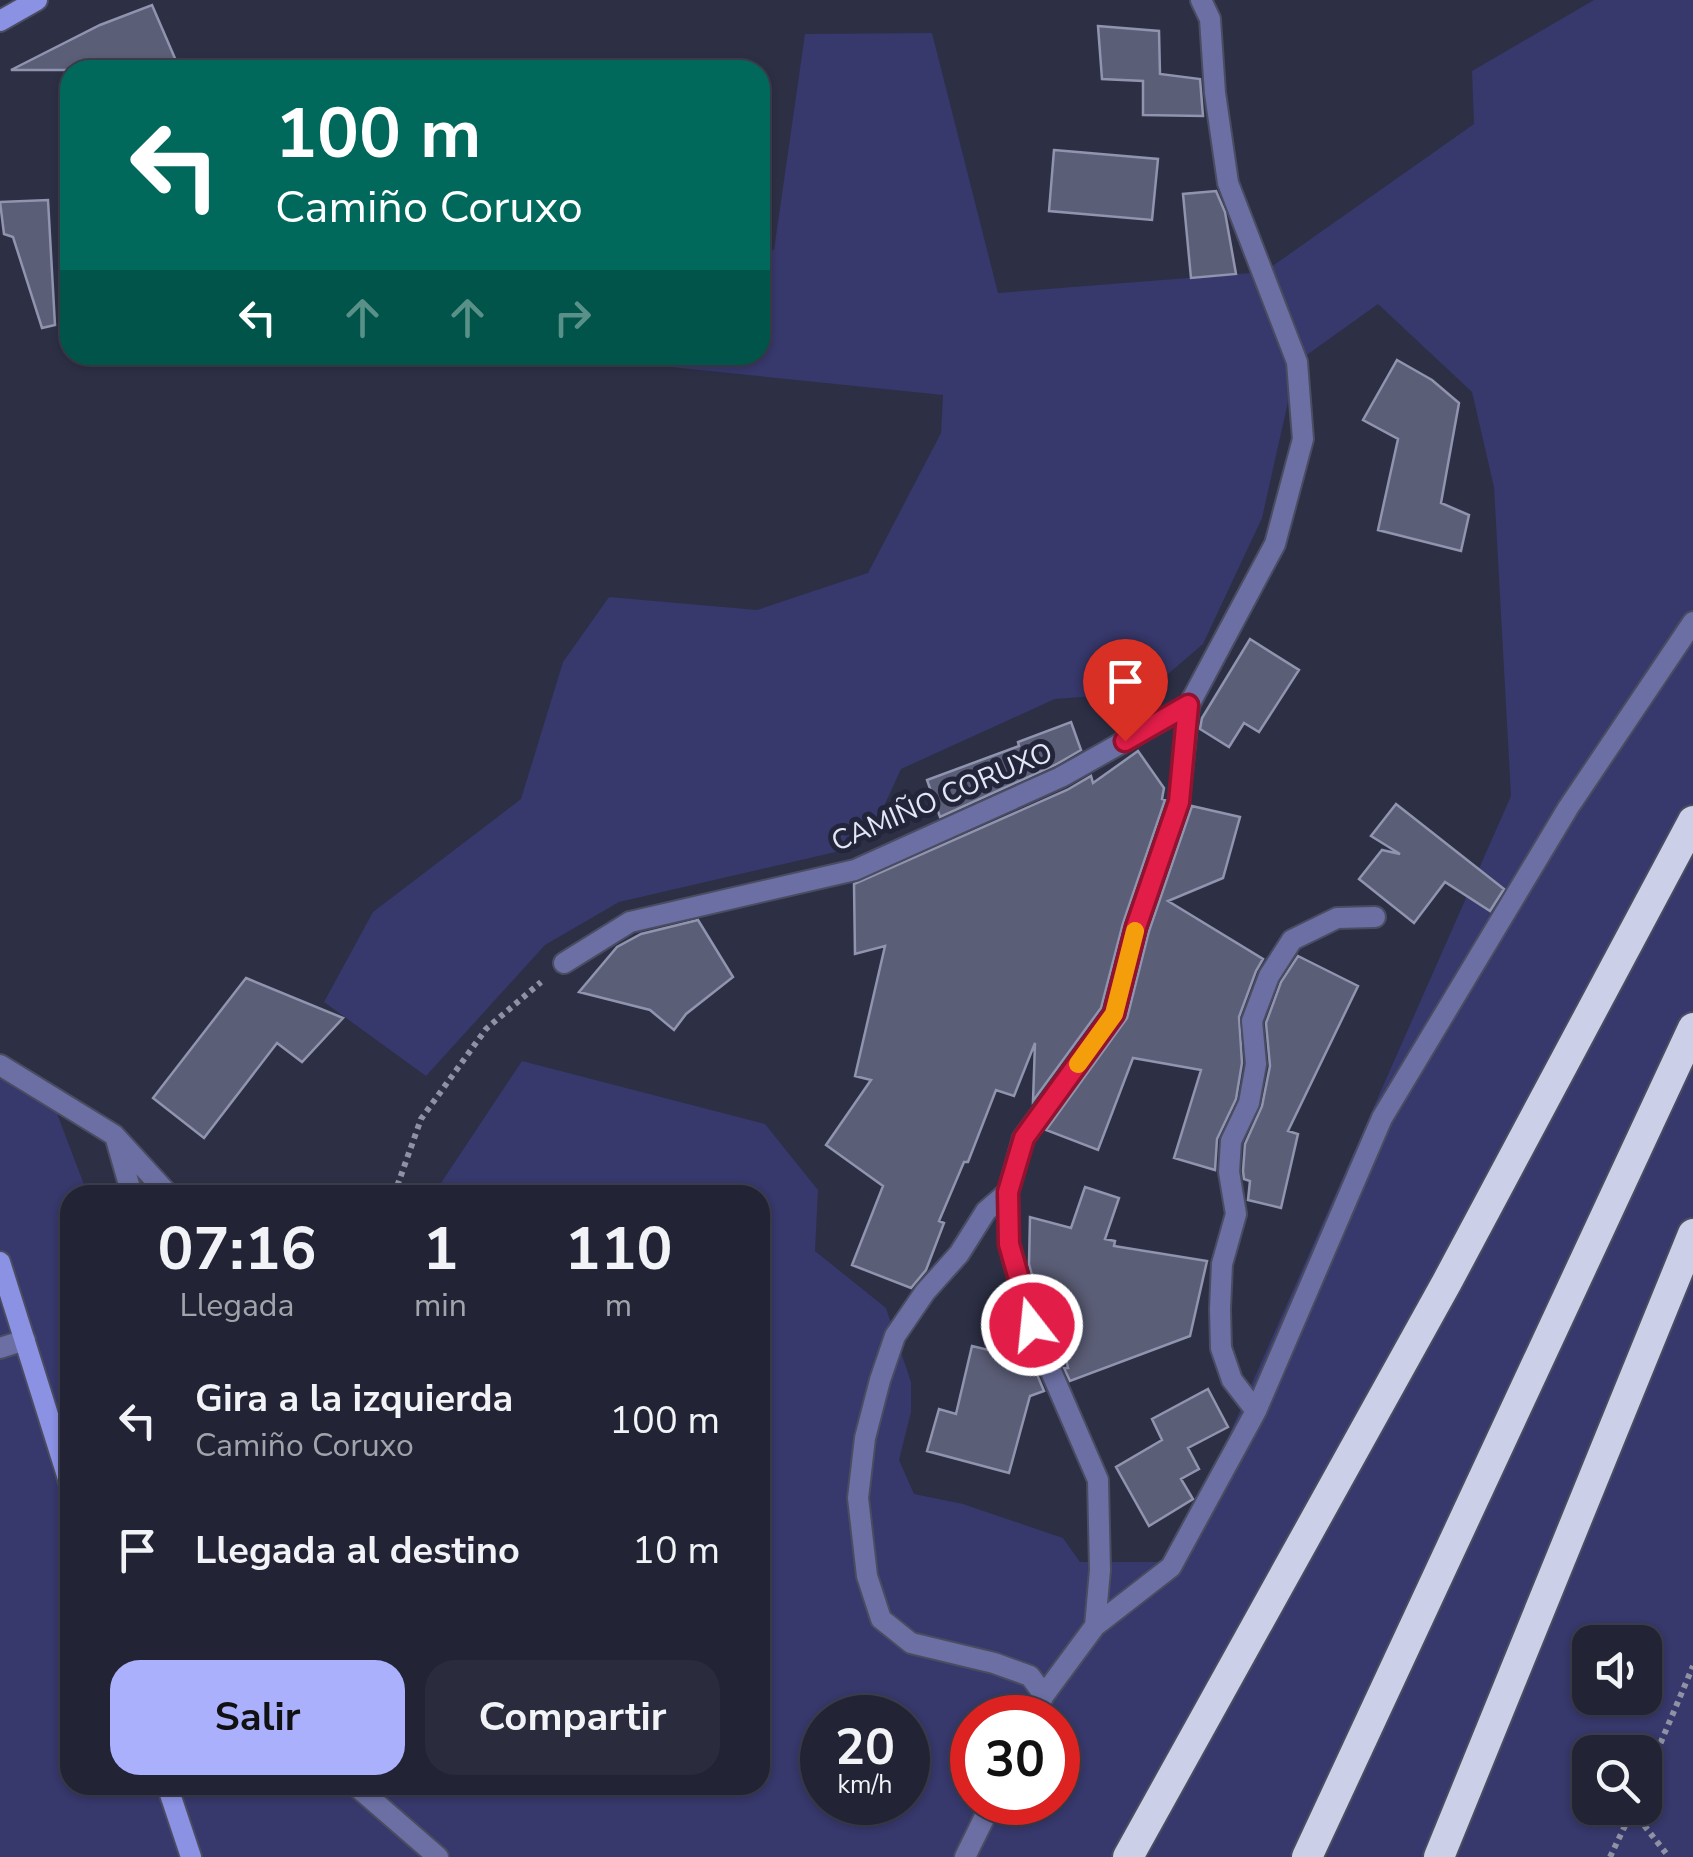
<!DOCTYPE html>
<html lang="es">
<head>
<meta charset="utf-8">
<style>
  :root { --surface:#222334; --page:#2a2b3c; --text:#f1f3f6; --muted:#a2a4ac; --line:#3f404f; --accent:#aab0fc }
  body { margin:0; font-family:"Nunito Sans",sans-serif; background:var(--page); color:var(--text); height:100vh; display:flex; flex-direction:column; font-size:38px; white-space:nowrap }
  * { box-sizing:border-box; margin:0 }
  p { font-size:32px; color:var(--muted) }
  .icon { flex:none; width:55px; height:55px; fill:none; stroke:currentColor; stroke-width:2; stroke-linecap:round; stroke-linejoin:round }
  .map { position:relative; flex:1; overflow:hidden }
  .side { position:absolute; left:60px; top:1185px; width:710px; height:610px; display:flex; flex-direction:column; background:var(--surface); border-radius:30px; box-shadow:0 2px 8px #0004,0 0 0 2px var(--line) }
  .side>* { flex:none }
  .top-card { position:absolute; left:60px; top:60px; width:710px; height:305px; border-radius:30px; box-shadow:0 2px 8px #0004,0 0 0 2px var(--line); background:#00695c; color:#fff; overflow:hidden }
  .tools { position:absolute; left:1572px; top:1625px; display:grid; gap:20px }
  .tools a { display:grid; place-items:center; width:90px; height:90px; border-radius:20px; background:var(--surface); box-shadow:0 2px 8px #0004,0 0 0 2px var(--line); font-size:50px }
  .speed { position:absolute; left:800px; top:1695px; display:flex; gap:20px; font-size:50px; font-weight:700; text-align:center }
  .speed>* { display:grid; place-content:center; width:130px; height:130px; border-radius:50%; background:var(--surface); box-shadow:0 2px 8px #0004,0 0 0 2px var(--line); line-height:1 }
  .speed small { font-size:25px; font-weight:400 }
  .speed .limit { border:15px solid #d22; background:#fff; color:#111 }
  .pin { position:absolute; display:grid; place-items:center; width:85px; height:85px; color:#fff; margin:-102px -42px; border-radius:50% 50% 50% 0; rotate:-45deg; box-shadow:0 0 10px #0007 }
  .pin .icon { rotate:45deg }
  .me { position:absolute; width:110px; margin:-55px; rotate:344deg; stroke-linejoin:round; filter:drop-shadow(0 0 8px #0008) }
  .turn { display:flex; align-items:center; gap:35px; height:210px; padding:0 50px; font-size:45px }
  .turn .icon { width:130px; height:130px; stroke-width:2.5 }
  .turn b { display:block; font-size:70px; line-height:85px }
  .lanes { display:flex; align-items:center; height:95px; padding:0 50px; background:#0003; justify-content:center; gap:50px; direction:ltr }
  .lanes .off { opacity:.35 }
  .eta { display:flex; justify-content:space-evenly; align-items:center; height:170px; text-align:center }
  .eta b { font-size:60px; font-weight:700; line-height:70px }
  .cta { display:flex; gap:20px; margin-top:auto; padding:20px 50px }
  .cta a { flex:1; height:115px; border-radius:30px; background:var(--accent); color:#111; font-size:40px; font-weight:700; line-height:115px; text-align:center }
  .cta a+a { background:var(--page); color:var(--text) }
  ul { padding:0; list-style:none }
  li { display:flex; align-items:center; gap:30px; height:130px; padding:0 50px }
  li div { flex:1 }
  li b { display:block; font-size:38px }
  li em { font-style:normal }
  .map>svg:first-child { display:block }
</style>
</head>
<body>
<div class="map">
<svg width="1693" height="1857" viewBox="0 0 1693 1857">
  <rect width="100%" height="100%" fill="#2d2f45"/>
  <path fill="#37386b" fill-rule="evenodd" d="M1594,0h99v1857h-1693v-792l50,30 38,100h-18v590h690v-590h-327l89,-134 243,63 53,66 -3,61 71,57 25,74v30l-12,48 15,34 49,10 100,34 17,24h93l338,-766 -17,-309 -22,-95 -94,-88 -81,58 -35,156 -59,126 -56,48 -92,7 -154,70 -21,46 -40,36 -221,51 -74,43 -119,131 -102,-74 49,-90 148,-113 42,-137 46,-65 148,13 111,-37 73,-140 2,-38 -370,-38 1,-2h186v-104l14,-1 31,-216 127,-1 66,260 266,-21 210,-148 -2,-53zM1590,1642h55v56h-55zM822,1718h86v84h-86zM972,1718h86v84h-86zM1590,1752h55v56h-55z"/>
  <path fill="#5b5e77" stroke="#9194af" stroke-width="2.5" d="M152,5l28,65h-169l89,-45z
    M1098,26l61,5 1,43 40,5 3,37 -60,-1v-34l-41,-2z
    M1054,150l104,9 -6,61 -103,-9z
    M1216,191l9,21 11,62 -45,4 -8,-84z
    M48,200l7,125 -13,3 -29,-91 -9,-3 -4,-32z
    M1397,360l35,20 27,23 -18,100 28,12 -8,36 -83,-21 20,-91 -35,-19z
    M1250,639l49,31 -40,62 -15,-9 -15,24 -29,-18 2,-11z
    M1071,722l10,28 -26,15 -115,52 -13,-37 92,-34 -1,-4z
    M1138,751l26,37 -2,11 3,1 -42,123 -22,85 -68,93 2,-58 -21,53 -18,-6 -28,72h-4l-25,59 5,2 -18,47 -15,18 -59,-23 31,-79 -57,-41 45,-65 -16,-4 30,-130 -30,8 -1,-70 213,-94 24,-14 2,7z
    M1396,804l108,85 -14,22 -45,-29 -31,41 -55,-44 23,-29 18,4 -29,-18z
    M1192,806l48,11 -17,61 -55,23 95,58 -7,12 -17,46 3,46 -6,36 -19,40 -2,31 -41,-12 27,-88 -68,-12 -35,92 -52,-20 81,-112 22,-87z
    M698,920l35,57 -47,37 -12,16 -24,-20 -71,-18 38,-45 24,-13z
    M1298,956l60,30 -70,145 10,3 -17,74 -33,-8 2,-19 -6,-2 -1,-8 2,-27 17,-38 8,-40 -4,-43 15,-41z
    M246,978l97,40 -41,44 -25,-19 -73,95 -51,-40z
    M1085,1187l34,11 -14,41 10,2 -1,5 93,15 -17,75 -120,45 -6,-13h4l-19,-84 -16,-5 -4,-15 1,-47 41,11z
    M972,1346l59,14 13,31 -14,5 -21,77 -82,-22 12,-42 17,5z
    M1208,1389l20,38 -40,21 11,21 -18,10 12,20 -44,27 -33,-59 46,-27 -10,-21z"/>
  <g fill="none" stroke-linecap="round" stroke-linejoin="round">
    <g stroke="#4a4c61" stroke-width="24">
      <path id="lane" d="M0,1348l25,-8"/>
    </g>
    <g stroke="#4a4c61" stroke-width="24">
      <path id="street" d="M564,963l66,-41 225,-52 206,-93 128,-72 86,-161 28,-105 -6,-77 -69,-179 -13,-90 -5,-74 -9,-19
        M0,1065l114,70 55,60
        M116,1139l16,56
        M1008,1192l-22,19 -27,43 -34,38 -30,44 -15,44 -15,58 -7,60 9,78 14,43 30,24 83,20 36,13 14,19
        M1256,1411l-24,-31 -11,-32 -1,-39 2,-45 14,-50 -7,-42 2,-31 18,-38 7,-39 -4,-43 17,-45 23,-36 45,-22 38,-1
        M1095,1626l5,-56 -2,-90 -67,-155 -22,-81 -1,-52 15,-54 91,-124 22,-87 43,-126 10,-96
        M1033,1718l11,-23 51,-69 76,-59 85,-156 126,-293 186,-310 125,-186
        M355,1785l83,72
        M965,1857l27,-55"/>
    </g>
    <g stroke="#4a4c61" stroke-width="24">
      <path id="secondary" d="M0,21l37,-21
        M0,1262l70,223
        M167,1785l24,72"/>
    </g>
    <g stroke="#4a4c61" stroke-width="34">
      <path id="highway" d="M1128,1857l319,-575 246,-461
        M1307,1857l386,-829
        M1439,1857l254,-623"/>
    </g>
    <path stroke="#8f91a4" stroke-width="6" stroke-dasharray="5 5" stroke-linecap="butt" d="M394,1195l27,-76 65,-90 55,-47
      M1645,1780l48,-114
      M1632,1810l37,47
      M1610,1857l23,-48"/>
    <use href="#lane" stroke="#6b6fa3" stroke-width="20"/>
    <use href="#street" stroke="#6b6fa3" stroke-width="20"/>
    <use href="#secondary" stroke="#8b91e3" stroke-width="20"/>
    <use href="#highway" stroke="#cccfe8" stroke-width="30"/>
  </g>
  <g fill="none" stroke-linecap="round" stroke-linejoin="round">
    <g stroke="#92132f" stroke-width="25">
      <path id="route" d="M1032,1325l-23,-81 -1,-52 16,-54 90,-124 22,-87 43,-125 9,-97 -63,36"/>
    </g>
    <use href="#route" stroke="#e11d48" stroke-width="18"/>
    <path stroke="#f59e0b" stroke-width="18" d="M1078,1064l36,-50 21,-83"/>
  </g>
  <g text-anchor="middle" dominant-baseline="central" stroke-width="10" stroke-linejoin="round" paint-order="stroke">
    <g font-size="28" fill="#e4e6f5" stroke="#23253b">
      <text transform="translate(942 797) rotate(-23)">CAMIÑO CORUXO</text>
    </g>
  </g>
</svg>
<div class="tools">
<a><svg class="icon" aria-label="sound" viewBox="0 0 24 24"><path d="M4 9h4l5-4v14l-5-4H4zM17 9q2 3 0 6"/></svg></a>
<a><svg class="icon" aria-label="search" viewBox="0 0 24 24"><circle cx="10" cy="10" r="6"/><path d="M15 15l6 6"/></svg></a>
</div>
<div class="speed"><div>20<small>km/h</small></div><div class="limit">30</div></div>
<div class="pin" style="left:1125px;top:741px;background:#d93025"><svg class="icon" aria-label="arrive" viewBox="0 0 24 24"><path d="M6 21V4h12l-3 4 3 4H6"/></svg></div>
<svg class="me" style="left:1032px;top:1325px" viewBox="-20 -20 40 40"><circle r="17" fill="#e11d48" stroke="#fff" stroke-width="3"/><path d="M0-11L8 9 0 5-8 9z" fill="#fff"/></svg>
<div class="top-card">
<div class="turn"><svg class="icon" aria-label="left" viewBox="0 0 24 24"><path d="M17 20v-9H6M10 6l-5 5 5 5"/></svg><div><b>100 m</b>Camiño Coruxo</div></div>
<div class="lanes"><svg class="icon" aria-label="left" viewBox="0 0 24 24"><path d="M17 20v-9H6M10 6l-5 5 5 5"/></svg><svg class="icon off" aria-label="ahead" viewBox="0 0 24 24"><path d="M12 20V5M6 11l6-6 6 6"/></svg><svg class="icon off" aria-label="ahead" viewBox="0 0 24 24"><path d="M12 20V5M6 11l6-6 6 6"/></svg><svg class="icon off" aria-label="right" viewBox="0 0 24 24"><path d="M7 20v-9h11M14 6l5 5-5 5"/></svg></div>
</div>
<section class="side">
<div class="eta">
<div><b>07:16</b><p>Llegada</p></div>
<div><b>1</b><p>min</p></div>
<div><b>110</b><p>m</p></div>
</div>
<ul>
<li><svg class="icon" aria-label="left" viewBox="0 0 24 24"><path d="M17 20v-9H6M10 6l-5 5 5 5"/></svg><div><b>Gira a la izquierda</b><p>Camiño Coruxo</p></div><em>100 m</em></li>
<li><svg class="icon" aria-label="arrive" viewBox="0 0 24 24"><path d="M6 21V4h12l-3 4 3 4H6"/></svg><div><b>Llegada al destino</b></div><em>10 m</em></li>
</ul>
<div class="cta"><a>Salir</a><a>Compartir</a></div>
</section>
</div>
</body>
</html>
